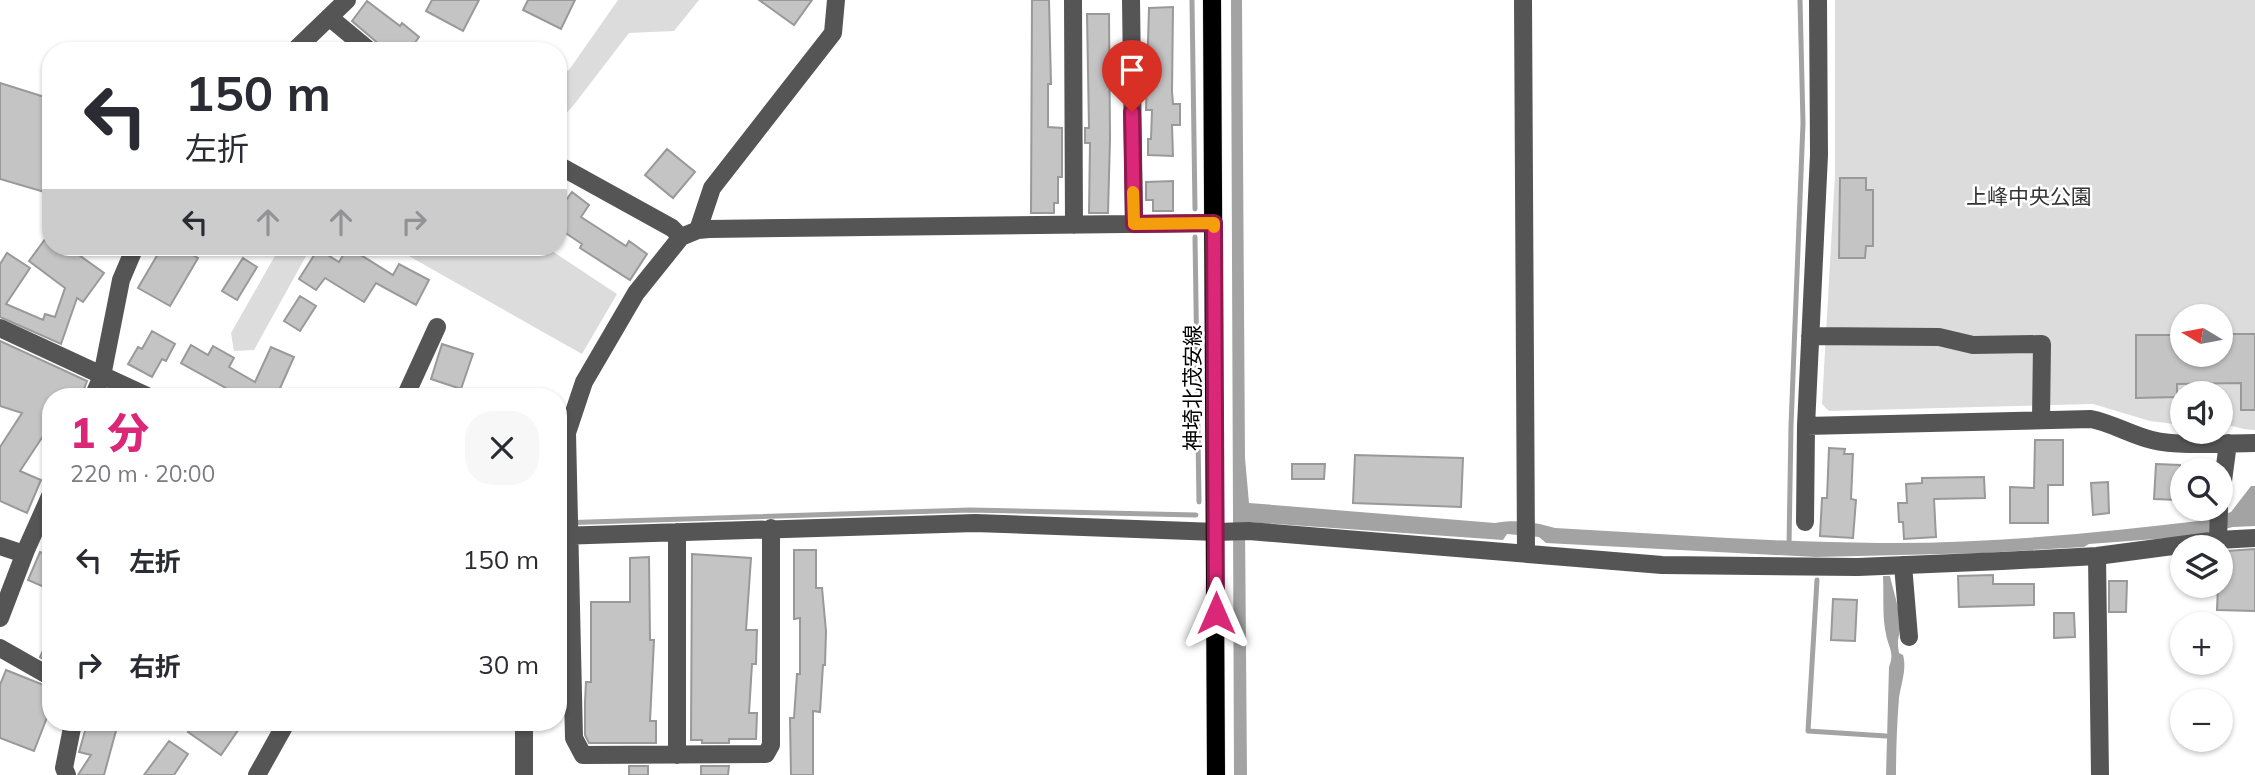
<!DOCTYPE html>
<html lang="ja">
<head>
<meta charset="utf-8">
<style>
  :root { --surface:#fff; --page:#f7f7f7; --text:#2b2b33; --muted:#7c7c81; --accent:#db2777 }
  body { margin:0; font-family:Mulish,"Noto Sans JP",sans-serif; background:var(--page); color:var(--text); height:100vh; display:flex; flex-direction:column; font-size:26px; white-space:nowrap }
  * { box-sizing:border-box; margin:0 }
  p { font-size:23px; color:var(--muted) }
  .icon { flex:none; width:38px; height:38px; fill:none; stroke:currentColor; stroke-width:2; stroke-linecap:round; stroke-linejoin:round }
  .map { position:relative; flex:1; overflow:hidden }
  .drawer { position:absolute; left:42px; top:388px; width:525px; height:343px; display:flex; flex-direction:column; background:var(--surface); border-radius:28px; box-shadow:0 2px 5px #0004 }
  .drawer>* { flex:none }
  .top-card { position:absolute; left:42px; top:42px; width:525px; height:214px; border-radius:28px; box-shadow:0 2px 5px #0004; background:#fff; color:var(--text); overflow:hidden }
  .needle { width:46px; rotate:280deg }
  .tools { position:absolute; left:2170px; top:304px; display:grid; gap:14px }
  .tools a { display:grid; place-items:center; width:63px; height:63px; border-radius:50%; background:var(--surface); box-shadow:0 2px 5px #0004; font-size:35px }
  .pin { position:absolute; display:grid; place-items:center; width:60px; height:60px; color:#fff; margin:-72px -30px; border-radius:50% 50% 50% 0; rotate:-45deg; box-shadow:0 0 7px #0007 }
  .pin .icon { rotate:45deg }
  .me { position:absolute; width:77px; margin:-38px; rotate:0deg; stroke-linejoin:round; filter:drop-shadow(0 0 5px #0008) }
  .turn { display:flex; align-items:center; gap:24px; height:147px; padding:0 28px; font-size:32px }
  .turn .icon { width:91px; height:91px; stroke-width:2.5 }
  .turn b { display:block; font-size:49px; line-height:60px }
  .lanes { display:flex; align-items:center; height:66px; padding:0 28px; background:#0003; justify-content:center; gap:35px; direction:ltr }
  .lanes .off { opacity:.35 }
  .round { display:grid; place-items:center; flex:none; width:74px; height:74px; border-radius:28px; background:var(--page) }
  .head { display:flex; align-items:center; justify-content:space-between; height:119px; padding:0 28px }
  h1 { font-size:42px; font-weight:800; line-height:52px; color:var(--accent) }
  ul { padding:0; list-style:none }
  li { display:flex; align-items:center; gap:21px; height:105px; padding:0 28px }
  li div { flex:1 }
  li b { display:block; font-size:26px }
  li em { font-style:normal }
  .map>svg:first-child { display:block }
</style>
</head>
<body>
<div class="map">
<svg width="2255" height="775" viewBox="0 0 2255 775">
  <rect width="100%" height="100%" fill="#fff"/>
  <path fill="#dcdcdc" fill-rule="evenodd" d="M618,0h81l-25,31 -45,2 -56,73 -15,16v-48l11,-4z
    M1835,0h420v430c-12,0 -22,-5 -34,-5v-31h-39v31l-32,-4 -57,-17 -264,7 -7,-7 13,-229zM2182,317h39v38h-39z
    M280,247h31l-57,103 -20,1 -3,-18z
    M382,247h164l71,47 -35,60 -175,-99z"/>
  <path fill="#a3a3a3" d="M1231,0h11l3,458 4,45 246,20c19,-4 41,-1 60,5 108,6 216,14 324,15 109,1 220,-10 328,-23l24,-8 20,-26h4v40l-22,1 -58,13 -6,-2 -80,6 -5,3 -100,6 -168,4 -270,-14 -7,-6 -32,-3 -4,6 -256,-18 -2,3 2,250h-13z
    M1883,576h7c3,14 12,40 10,54 -2,11 -3,11 -1,23l4,2c4,14 -2,29 -4,43 -2,26 -3,51 -3,77h-10l3,-108c6,-15 -1,-20 -3,-33 -4,-18 -2,-39 -3,-58z"/>
  <g fill="none" stroke-linecap="round" stroke-linejoin="round">
    <path stroke="#a3a3a3" stroke-width="5" d="M1192,1l3,208
      M1195,237l4,265
      M558,523l412,-13 226,5
      M1789,546l2,-120 12,-303 -3,-123
      M1817,580l-9,151 78,5"/>
  </g>
  <path fill="#c4c4c4" stroke="#999" stroke-width="2" d="M432,0h47l-16,31 -37,-20z
    M528,0h47l-14,29 -38,-19z
    M759,0h53l-18,25z
    M1032,0h17l2,84h-3v43l14,1v49h-4v26h-4v10h-23z
    M367,1l33,25 2,-3 17,14 -10,14h-22l-35,-30z
    M1173,7l-1,84 1,13h7v21h-8l1,31 -25,-1v-16h3l1,-29h-6l3,-102z
    M1087,14h22l1,125 -2,74h-19l1,-70h-5v-15h4z
    M0,83l51,16v95l-51,-15z
    M667,149l28,23 -22,26 -28,-23z
    M1840,178h26v12h7v56h-7l-1,12h-26z
    M1173,181v30h-20v-11h-7v-18z
    M572,192l17,13 -8,12 45,29 3,-5 18,13 -17,26 -50,-32 2,-4 -24,-16v-17z
    M51,231v16h17l36,26 -21,29 -6,-4 -16,46 -61,-27v-53l7,-11 23,15 -24,36 37,16 2,-6 10,3 10,-29 -36,-27z
    M162,247h36l-5,8 5,3 -28,48 -32,-18z
    M348,247l45,28 6,-11 30,16 -13,25 -40,-22 -12,19 -39,-24 -9,12 -17,-11 19,-30 21,13z
    M243,258l14,9 -20,33 -15,-9z
    M300,296l16,10 -16,25 -16,-10z
    M152,331l23,13 -9,17 -4,-2 -10,18 -24,-13 10,-17 4,2z
    M2221,334h34v76h-14v-27l-64,1v13l-41,1v-63h46v20h39z
    M0,341l87,40 -6,16h-30v27l-31,47 21,9 -14,33 -27,-12v-54l22,-34 -22,-7z
    M442,344l31,10 -12,35 -30,-10z
    M191,345l17,10 5,-9 21,12 -5,9 26,15 16,-35 23,10 -17,38 4,2h-39l-61,-34z
    M2035,440h28v45h-15v38h-38v-36l24,1z
    M1829,448l16,1 -1,5h9l-2,45 5,1 -3,38 -33,-2 2,-38h5z
    M1355,455l108,3 -2,49 -108,-4z
    M1292,464h33l-1,15h-32z
    M2156,464l24,1 -2,35 -24,-1z
    M1984,477l1,21 -51,1 2,38 -32,2 -1,-17h-4l-1,-19h9l-1,-19 16,-1v-5z
    M2108,482l1,31 -16,2 -2,-32z
    M2255,549v62l-38,-1 1,-24h3v-22h6v-13z
    M794,550h22v38h6l4,43 -1,34h-2l-3,47 -7,-1v64h-22l-1,-57h4l3,-44h3v-56l-6,1z
    M40,552l11,5v33l-23,-10z
    M692,554l59,4 -5,72h11l-1,34h-4l-3,49h8l-1,26h-27v4h-27v-3h-11z
    M649,557l1,83h4l-4,81h6v22h-67l-4,-8v-33l1,-20h5v-80h39v-44z
    M1993,575v9h41v21l-75,2 -1,-31z
    M2109,581h18l-1,31h-17z
    M1833,599l24,1 -2,41 -24,-1z
    M2054,613h20l1,24 -21,1z
    M51,633v31l-11,-7z
    M6,670l45,18v19l-17,44 -34,-13v-53z
    M94,723l23,4 -13,48h-26l13,-20 -12,-3 8,-28 6,2z
    M194,723h49l-22,32 -33,-23z
    M169,741l19,13 -14,21h-30z
    M629,766h19v9h-19z
    M701,766h28l-1,9h-27z"/>
  <g fill="none" stroke-linecap="round" stroke-linejoin="round">
    <g stroke="#dbdbdb" stroke-width="19">
      <path id="major" d="M1212,0l4,775"/>
    </g>
    <path stroke="#555" stroke-width="18" d="M1073,0l1,225
      M1131,0l3,224
      M1523,0l3,553
      M1818,0l1,155 -13,271 285,-7c21,4 40,16 61,21 28,7 73,3 103,3
      M329,17l41,34
      M294,51l53,-51
      M558,165l114,63 9,9
      M698,230l14,-42 121,-155 3,-33
      M0,328l149,69
      M1810,336l129,1 34,8 69,-1 -1,76
      M93,397l9,-21 19,-96 14,-33
      M405,397l32,-70
      M2221,496l7,-53
      M1805,522l1,-96
      M771,528v217l-5,9 -183,1 -9,-17 -7,-305 17,-51 52,-89 45,-56 17,-7 11,-1 505,-6
      M677,532v223
      M558,536l417,-13 241,9 33,-1 413,34 196,2 144,-6 95,-5 121,-16 37,-2
      M2218,540l1,-31
      M0,546l24,8
      M2097,556l3,219
      M1903,565l6,72
      M0,618l26,-68 25,-56
      M0,648l51,29
      M67,775l-3,-7 9,-45
      M257,775l29,-52
      M524,775v-52"/>
    <use href="#major" stroke="#000" stroke-width="18"/>
  </g>
  <g fill="none" stroke-linecap="round" stroke-linejoin="round">
    <g stroke="#8e194d" stroke-width="18">
      <path id="route" d="M1132,112l2,112 80,-1 2,390"/>
    </g>
    <use href="#route" stroke="#db2777" stroke-width="12"/>
    <path stroke="#f59e0b" stroke-width="12" d="M1133,192l1,32 80,-1v4"/>
  </g>
  <g text-anchor="middle" dominant-baseline="central" stroke-width="5" stroke-linejoin="round" paint-order="stroke">
    <g font-size="21" fill="#333" stroke="#fff">
      <text x="2029" y="196">上峰中央公園</text>
    </g>
    <g font-size="21" fill="#000" stroke="#fff">
      <text transform="translate(1192 388) rotate(-90)">神埼北茂安線</text>
    </g>
  </g>
</svg>
<div class="tools">
<a><svg class="needle" viewBox="-14 -14 28 28"><path d="M0-13l5 13h-10z" fill="#e53935"/><path d="M0 13l5-13h-10z" fill="#7c7c81"/></svg></a>
<a><svg class="icon" aria-label="sound" viewBox="0 0 24 24"><path d="M4 9h4l5-4v14l-5-4H4zM17 9q2 3 0 6"/></svg></a>
<a><svg class="icon" aria-label="search" viewBox="0 0 24 24"><circle cx="10" cy="10" r="6"/><path d="M15 15l6 6"/></svg></a>
<a><svg class="icon" aria-label="layers" viewBox="0 0 24 24"><path d="M12 4l9 5-9 5-9-5zM3 14l9 5 9-5"/></svg></a>
<a>+</a>
<a>−</a>
</div>
<div class="pin" style="left:1132px;top:112px;background:#d93025"><svg class="icon" aria-label="arrive" viewBox="0 0 24 24"><path d="M6 21V4h12l-3 4 3 4H6"/></svg></div>
<svg class="me" style="left:1216px;top:613px" viewBox="-20 -20 40 40"><path d="M0-17L14 15 0 8-14 15z" fill="#db2777" stroke="#fff" stroke-width="4"/></svg>
<div class="top-card">
<div class="turn"><svg class="icon" aria-label="left" viewBox="0 0 24 24"><path d="M17 20v-9H6M10 6l-5 5 5 5"/></svg><div><b>150 m</b>左折</div></div>
<div class="lanes"><svg class="icon" aria-label="left" viewBox="0 0 24 24"><path d="M17 20v-9H6M10 6l-5 5 5 5"/></svg><svg class="icon off" aria-label="ahead" viewBox="0 0 24 24"><path d="M12 20V5M6 11l6-6 6 6"/></svg><svg class="icon off" aria-label="ahead" viewBox="0 0 24 24"><path d="M12 20V5M6 11l6-6 6 6"/></svg><svg class="icon off" aria-label="right" viewBox="0 0 24 24"><path d="M7 20v-9h11M14 6l5 5-5 5"/></svg></div>
</div>
<section class="drawer">
<div class="head"><div><h1>1 分</h1><p>220 m · 20:00</p></div><a class="round"><svg class="icon" aria-label="close" viewBox="0 0 24 24"><path d="M6 6l12 12M18 6L6 18"/></svg></a></div>
<ul>
<li><svg class="icon" aria-label="left" viewBox="0 0 24 24"><path d="M17 20v-9H6M10 6l-5 5 5 5"/></svg><div><b>左折</b></div><em>150 m</em></li>
<li><svg class="icon" aria-label="right" viewBox="0 0 24 24"><path d="M7 20v-9h11M14 6l5 5-5 5"/></svg><div><b>右折</b></div><em>30 m</em></li>
</ul>
</section>
</div>
</body>
</html>
